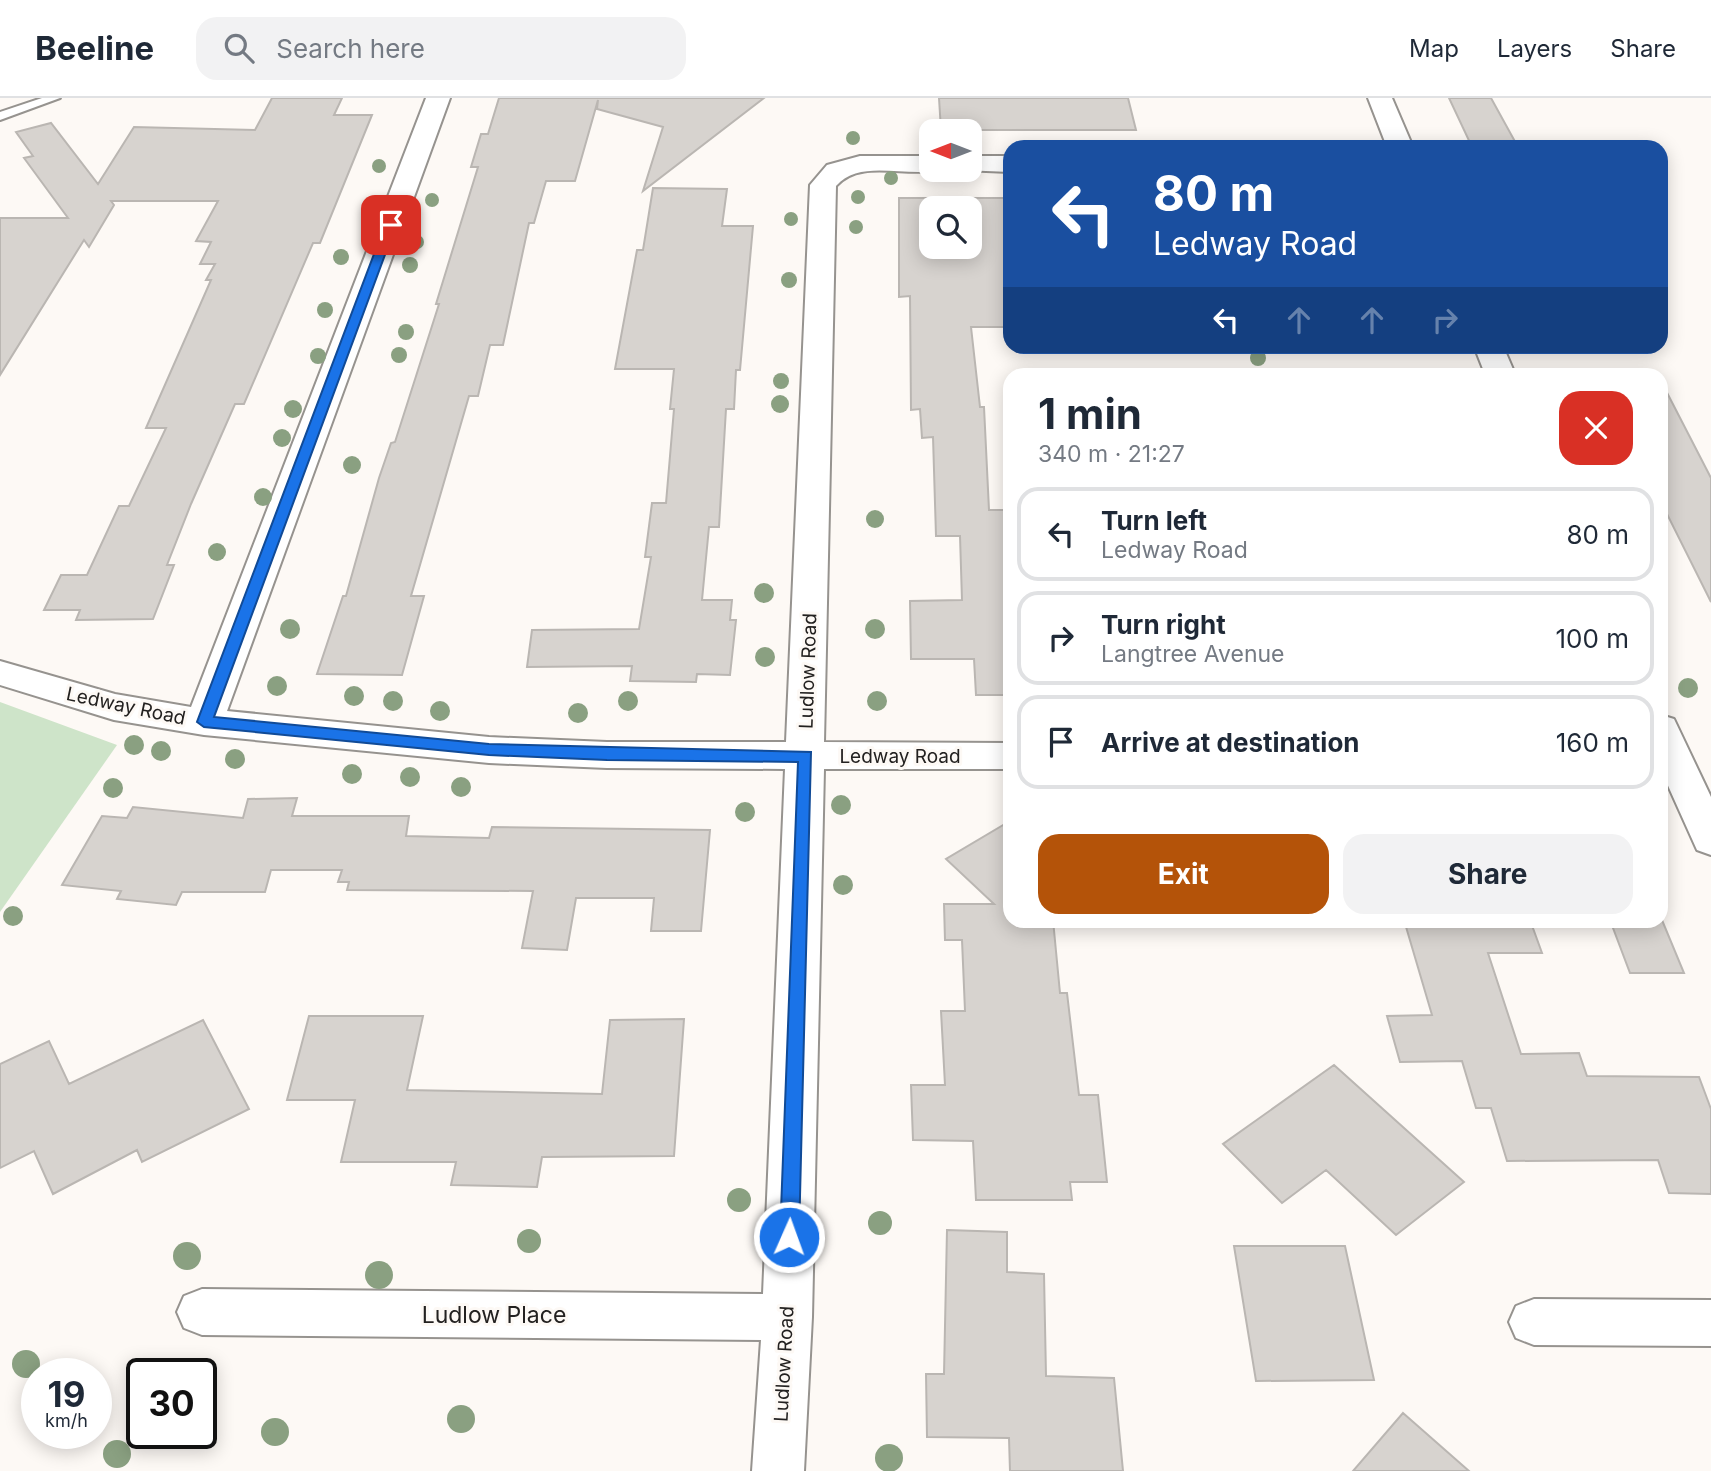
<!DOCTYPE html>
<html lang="en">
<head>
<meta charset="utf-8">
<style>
  :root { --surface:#fff; --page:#f2f2f3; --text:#1f2937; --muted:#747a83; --line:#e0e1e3; --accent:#b45309 }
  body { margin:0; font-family:Inter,sans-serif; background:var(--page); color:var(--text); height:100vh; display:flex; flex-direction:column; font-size:26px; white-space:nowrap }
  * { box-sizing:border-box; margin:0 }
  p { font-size:23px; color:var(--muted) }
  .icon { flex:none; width:38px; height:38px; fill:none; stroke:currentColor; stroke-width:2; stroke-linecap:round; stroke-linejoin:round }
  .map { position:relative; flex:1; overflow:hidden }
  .drawer { position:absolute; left:1003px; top:270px; width:665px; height:560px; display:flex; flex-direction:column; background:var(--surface); border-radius:21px; box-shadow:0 4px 18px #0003 }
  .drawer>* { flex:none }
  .top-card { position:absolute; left:1003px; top:42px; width:665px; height:214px; border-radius:21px; box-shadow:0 4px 18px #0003; background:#1a4fa0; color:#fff; overflow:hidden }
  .needle { width:46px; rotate:270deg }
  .buttons { position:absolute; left:919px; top:21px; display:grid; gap:14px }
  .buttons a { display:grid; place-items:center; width:63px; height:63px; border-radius:14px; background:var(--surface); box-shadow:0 4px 18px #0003; font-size:35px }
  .speed { position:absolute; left:21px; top:1260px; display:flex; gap:14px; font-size:35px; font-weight:700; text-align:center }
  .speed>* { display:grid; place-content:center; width:91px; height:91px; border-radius:50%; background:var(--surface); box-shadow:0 4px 18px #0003; line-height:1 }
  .speed small { font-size:18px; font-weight:400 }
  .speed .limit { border:4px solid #111; border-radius:10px; background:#fff; color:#111 }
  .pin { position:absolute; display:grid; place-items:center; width:60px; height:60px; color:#fff; margin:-30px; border-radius:14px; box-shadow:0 4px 10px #0006 }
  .me { position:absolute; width:77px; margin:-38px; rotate:2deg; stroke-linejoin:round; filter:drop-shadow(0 0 5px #0008) }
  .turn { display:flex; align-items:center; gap:24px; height:147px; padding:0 35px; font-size:32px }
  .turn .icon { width:91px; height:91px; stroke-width:2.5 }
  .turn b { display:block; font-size:49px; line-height:60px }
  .lanes { display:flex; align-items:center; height:66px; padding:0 35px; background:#0003; justify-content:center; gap:35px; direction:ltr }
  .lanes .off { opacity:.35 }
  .round { display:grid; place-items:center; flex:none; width:74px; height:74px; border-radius:21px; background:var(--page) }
  .overview { display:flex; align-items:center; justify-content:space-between; height:119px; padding:0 35px }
  h1 { font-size:42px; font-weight:700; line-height:52px }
  .cta { display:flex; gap:14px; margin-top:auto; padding:14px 35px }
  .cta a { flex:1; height:80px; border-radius:21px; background:var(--accent); color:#fff; font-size:28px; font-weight:700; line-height:80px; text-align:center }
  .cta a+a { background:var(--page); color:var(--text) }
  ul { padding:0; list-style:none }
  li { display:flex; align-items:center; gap:21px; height:94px; margin:0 14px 10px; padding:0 21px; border:4px solid var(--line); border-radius:21px }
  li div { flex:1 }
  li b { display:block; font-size:26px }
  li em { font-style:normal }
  header { display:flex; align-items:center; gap:42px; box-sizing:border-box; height:98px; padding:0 35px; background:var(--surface); border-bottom:2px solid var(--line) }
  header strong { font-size:33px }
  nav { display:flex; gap:38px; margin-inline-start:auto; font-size:24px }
  .search { width:490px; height:63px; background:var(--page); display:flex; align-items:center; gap:18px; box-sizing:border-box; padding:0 24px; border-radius:21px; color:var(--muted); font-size:26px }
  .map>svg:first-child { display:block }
</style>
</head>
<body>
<header>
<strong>Beeline</strong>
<div class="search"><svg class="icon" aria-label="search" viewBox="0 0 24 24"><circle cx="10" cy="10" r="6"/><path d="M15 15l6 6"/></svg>Search here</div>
<nav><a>Map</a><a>Layers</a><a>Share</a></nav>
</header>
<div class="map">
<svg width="1711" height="1373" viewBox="0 0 1711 1373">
  <rect width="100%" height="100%" fill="#fdf9f5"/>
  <path fill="#cee4c9" d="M0,604l117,43 -117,167z"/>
  <path fill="#d7d3cf" stroke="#bab6b2" stroke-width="2" fill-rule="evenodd" d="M272,0h70l-8,17h38l-52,128h-7l-69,161h-9l-44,100 -24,61h7l-21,54 -77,1 4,-10h-36l17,-35h26l32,-69h10l37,-78h-20l65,-148h-5l9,-16h-15l11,-22 -15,-1 22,-40h-107l3,4 -25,42 -5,-7 -84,135v-157h68l-44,-60 9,-2 -17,-24 35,-9 47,61 36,-57 121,3z
    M499,0h265l-121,93 20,-64 -66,-18 1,-9 -23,81h-29l-12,42h-5l-26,122h-13l-12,51h-9l-58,200h13l-22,79 -85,-1 26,-78h3l33,-118 12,-35 4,-1 44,-138h-3l42,-137h-7l10,-33h7z
    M939,0h189l8,32h-195z
    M1449,0h42l27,49h-46z
    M653,90l74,1 -5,37h31l-13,144h-4l-2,39h-8l-7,118h-10l-7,73h30l-2,20h6l-6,55 -33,-1 -1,8 -66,-1 2,-15 -105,1 5,-37 107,-1 12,-72h-6l7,-54h14l8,-94h-4l4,-40h-59l22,-119h6z
    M899,100h111l-1,129h-38l9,80h4l5,103h21v185h-34l-2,-36h-63l-1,-58 52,-1 -2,-64h-24l-3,-99 -11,1 -2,-29 -9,1 -1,-114 -11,1zM931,110h39v39h-39z
    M1661,283l50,97v124l-50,-100z
    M297,700l-5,18h117l-3,20 83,2 3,-11 218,3 -9,101h-50l3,-33h-78l-9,52 -45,-2 11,-57 -186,-1 2,-8h-11l4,-12h-71l-6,22h-83l-6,13 -59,-6 4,-8 -59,-6 40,-69 25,2 6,-11 110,11 5,-19z
    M1010,723v99h43l7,73h7l12,102h19l9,87h-37l2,18h-96l-3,-59 -60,-1 -2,-55h34l-4,-74h24l-3,-71h-17l-1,-36h50l-48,-45z
    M1404,822h126l12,33h-54l33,101 58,-1 8,23 112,1 12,32v85l-42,-1 -11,-33 -151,1 -16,-53h-15l-14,-47 -62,1 -13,-46 45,-1z
    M1610,822h52l22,53h-54z
    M309,918h114l-16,74 195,4 8,-74 74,-1 -10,137 -132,1 -5,30 -86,-2 5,-23h-115l14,-62h-68z
    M203,922l46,89 -107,53 -5,-12 -84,44 -19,-43 -34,17v-104l49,-23 20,43z
    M1334,967l130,117 -68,53 -70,-65 -44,33 -59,-59z
    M947,1132l60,2v40l37,2 2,102 68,2 9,93h-113l-1,-33 -82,-1 -1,-63h18z
    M1234,1148h111l29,134 -118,1z
    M1403,1315l66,58h-116z"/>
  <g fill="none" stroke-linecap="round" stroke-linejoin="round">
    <g stroke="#96938f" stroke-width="4">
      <path id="service" d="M42,0h18l-60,22v-8z"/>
    </g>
    <g stroke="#96938f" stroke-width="4">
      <path id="minor" d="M426,0h24l-223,613 262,26 118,5h179l24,-557 17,-20 33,-9h71v14h8c-33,8 -79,-12 -103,16l-12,556 186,1v26h-186l-12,548 -8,154h-52l9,-131 -559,-5 -18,-7 -7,-16 7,-16 18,-7 561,5 22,-525 -178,-1 -118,-5 -285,-28 -90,-15 -114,-35v-24l115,33 76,13z
        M1368,0h24l21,49h-26z
        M970,58h40v16l-48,-2h8z
        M1474,248h29l12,28h-30z
        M1661,617l13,4 37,78v58l-14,-5 -36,-80z
        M1534,1201l177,1v46l-177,-1 -18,-7 -7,-16 7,-16z"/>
    </g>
    <use href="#service" fill="#fff" fill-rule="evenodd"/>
    <use href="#minor" fill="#fff" fill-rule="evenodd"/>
  </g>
  <g fill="#8aa081">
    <circle cx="853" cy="40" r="7"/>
    <circle cx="379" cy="68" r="7"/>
    <circle cx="891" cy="80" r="7"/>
    <circle cx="858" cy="99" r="7"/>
    <circle cx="432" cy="102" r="7"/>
    <circle cx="791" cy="121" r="7"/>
    <circle cx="856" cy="129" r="7"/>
    <circle cx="417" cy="144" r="7"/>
    <circle cx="341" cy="159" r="8"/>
    <circle cx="410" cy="167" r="8"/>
    <circle cx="789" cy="182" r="8"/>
    <circle cx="325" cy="212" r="8"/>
    <circle cx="406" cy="234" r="8"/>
    <circle cx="399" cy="257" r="8"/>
    <circle cx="318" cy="258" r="8"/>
    <circle cx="1258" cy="260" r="8"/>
    <circle cx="781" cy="283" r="8"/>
    <circle cx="780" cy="306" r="9"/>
    <circle cx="293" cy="311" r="9"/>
    <circle cx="282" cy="340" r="9"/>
    <circle cx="352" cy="367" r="9"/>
    <circle cx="263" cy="399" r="9"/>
    <circle cx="875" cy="421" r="9"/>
    <circle cx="217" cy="454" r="9"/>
    <circle cx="764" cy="495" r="10"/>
    <circle cx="290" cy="531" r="10"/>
    <circle cx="875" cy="531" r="10"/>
    <circle cx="765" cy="559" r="10"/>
    <circle cx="277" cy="588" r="10"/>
    <circle cx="1688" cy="590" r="10"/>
    <circle cx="354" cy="598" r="10"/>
    <circle cx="393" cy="603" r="10"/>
    <circle cx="628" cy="603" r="10"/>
    <circle cx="877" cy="603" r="10"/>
    <circle cx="440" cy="613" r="10"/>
    <circle cx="578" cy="615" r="10"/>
    <circle cx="134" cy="647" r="10"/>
    <circle cx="161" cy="653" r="10"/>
    <circle cx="235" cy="661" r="10"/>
    <circle cx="352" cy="676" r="10"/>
    <circle cx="410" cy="679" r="10"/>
    <circle cx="461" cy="689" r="10"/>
    <circle cx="113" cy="690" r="10"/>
    <circle cx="841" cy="707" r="10"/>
    <circle cx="745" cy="714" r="10"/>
    <circle cx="843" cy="787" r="10"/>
    <circle cx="13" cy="818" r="10"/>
    <circle cx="739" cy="1102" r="12"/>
    <circle cx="880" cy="1125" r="12"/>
    <circle cx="529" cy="1143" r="12"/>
    <circle cx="187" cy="1158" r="14"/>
    <circle cx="379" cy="1177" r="14"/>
    <circle cx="26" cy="1266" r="14"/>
    <circle cx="461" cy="1321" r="14"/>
    <circle cx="275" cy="1334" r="14"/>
    <circle cx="117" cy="1356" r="14"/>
    <circle cx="889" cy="1360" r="14"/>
  </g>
  <path fill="#1a73e8" stroke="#114b97" stroke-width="2" d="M391,123l5,4 -182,492 275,27 322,8 -12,485 -3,6 -7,3 -7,-3 -2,-6 18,-475 -191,-2 -118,-5 -285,-28 -7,-5 188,-497z"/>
  <g text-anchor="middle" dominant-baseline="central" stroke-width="6" stroke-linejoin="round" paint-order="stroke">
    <g font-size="19" fill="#232120" stroke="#fdf9f5">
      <text transform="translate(808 573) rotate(-88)">Ludlow Road</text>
      <text transform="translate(126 608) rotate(12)">Ledway Road</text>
      <text x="900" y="658">Ledway Road</text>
      <text transform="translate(784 1266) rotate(-87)">Ludlow Road</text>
    </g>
    <g font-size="23" fill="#232120" stroke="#fdf9f5">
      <text x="494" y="1217">Ludlow Place</text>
    </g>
  </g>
</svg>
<div class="buttons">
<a><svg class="needle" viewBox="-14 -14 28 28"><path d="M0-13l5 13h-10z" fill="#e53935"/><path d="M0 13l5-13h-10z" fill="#747a83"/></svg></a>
<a><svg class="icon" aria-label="search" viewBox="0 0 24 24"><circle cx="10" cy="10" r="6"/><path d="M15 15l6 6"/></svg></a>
</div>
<div class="speed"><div>19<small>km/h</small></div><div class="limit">30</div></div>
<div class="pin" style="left:391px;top:127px;background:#d93025"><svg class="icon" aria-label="arrive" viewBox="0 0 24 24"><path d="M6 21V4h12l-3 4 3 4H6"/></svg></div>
<svg class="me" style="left:789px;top:1139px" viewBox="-20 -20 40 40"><circle r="17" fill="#1a73e8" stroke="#fff" stroke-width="3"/><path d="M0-11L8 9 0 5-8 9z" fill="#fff"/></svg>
<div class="top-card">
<div class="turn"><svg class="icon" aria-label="left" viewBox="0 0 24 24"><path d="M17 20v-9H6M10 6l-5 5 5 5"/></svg><div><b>80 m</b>Ledway Road</div></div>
<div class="lanes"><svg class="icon" aria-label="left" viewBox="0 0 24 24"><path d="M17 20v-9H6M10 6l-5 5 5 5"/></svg><svg class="icon off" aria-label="ahead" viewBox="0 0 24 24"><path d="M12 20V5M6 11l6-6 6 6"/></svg><svg class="icon off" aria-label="ahead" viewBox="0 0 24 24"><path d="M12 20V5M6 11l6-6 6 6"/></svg><svg class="icon off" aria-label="right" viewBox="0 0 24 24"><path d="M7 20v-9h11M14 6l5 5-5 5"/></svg></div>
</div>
<section class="drawer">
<div class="overview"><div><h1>1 min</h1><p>340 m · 21:27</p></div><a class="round" style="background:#d93025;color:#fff"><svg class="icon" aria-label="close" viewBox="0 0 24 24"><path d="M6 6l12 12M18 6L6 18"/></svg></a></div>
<ul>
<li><svg class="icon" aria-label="left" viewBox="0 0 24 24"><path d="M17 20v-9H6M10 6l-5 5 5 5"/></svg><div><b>Turn left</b><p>Ledway Road</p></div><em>80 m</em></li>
<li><svg class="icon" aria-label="right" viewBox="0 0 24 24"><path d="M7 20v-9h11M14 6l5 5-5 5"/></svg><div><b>Turn right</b><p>Langtree Avenue</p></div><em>100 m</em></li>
<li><svg class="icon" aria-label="arrive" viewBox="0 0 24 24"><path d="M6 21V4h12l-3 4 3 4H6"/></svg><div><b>Arrive at destination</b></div><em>160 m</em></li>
</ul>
<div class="cta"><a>Exit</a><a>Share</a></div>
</section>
</div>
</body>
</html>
